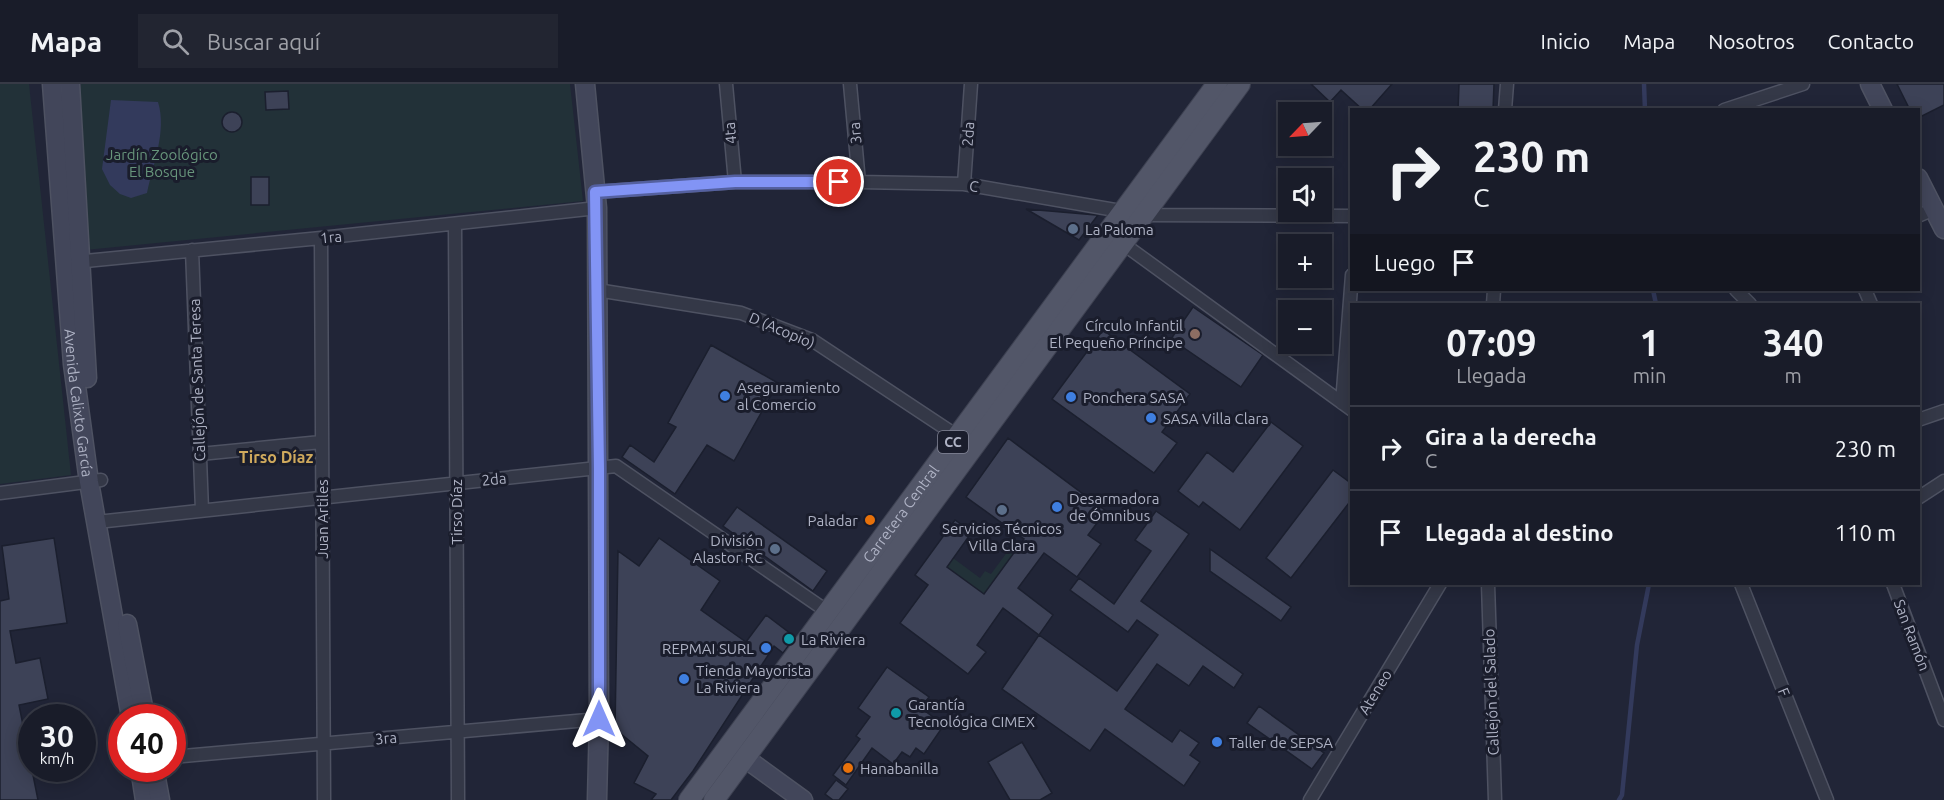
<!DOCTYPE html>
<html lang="es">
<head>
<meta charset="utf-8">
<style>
  :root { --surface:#191c29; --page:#222531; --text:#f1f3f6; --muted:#9fa1a8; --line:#373a46 }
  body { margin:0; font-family:Ubuntu,sans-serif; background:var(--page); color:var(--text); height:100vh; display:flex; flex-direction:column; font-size:22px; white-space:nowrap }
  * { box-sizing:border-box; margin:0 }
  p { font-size:20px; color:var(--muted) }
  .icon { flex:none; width:33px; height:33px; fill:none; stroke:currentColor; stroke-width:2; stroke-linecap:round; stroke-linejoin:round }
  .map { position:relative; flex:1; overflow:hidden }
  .drawer { position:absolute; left:1350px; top:219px; width:570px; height:282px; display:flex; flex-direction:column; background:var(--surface); border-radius:0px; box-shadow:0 3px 15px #0003,0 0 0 2px var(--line) }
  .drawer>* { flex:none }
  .top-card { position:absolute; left:1350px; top:24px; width:570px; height:183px; border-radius:0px; box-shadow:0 3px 15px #0003,0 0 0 2px var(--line); background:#191c29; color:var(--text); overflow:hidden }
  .needle { width:39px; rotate:245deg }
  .fabs { position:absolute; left:1278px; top:18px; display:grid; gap:12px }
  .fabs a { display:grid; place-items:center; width:54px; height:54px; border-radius:0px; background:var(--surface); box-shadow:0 3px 15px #0003,0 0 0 2px var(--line); font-size:30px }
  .speed { position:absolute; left:18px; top:620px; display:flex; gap:12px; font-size:30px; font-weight:700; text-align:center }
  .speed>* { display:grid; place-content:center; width:78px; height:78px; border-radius:50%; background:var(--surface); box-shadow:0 3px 15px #0003,0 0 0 2px var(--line); line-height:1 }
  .speed small { font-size:15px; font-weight:400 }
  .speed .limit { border:9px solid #d22; background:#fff; color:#111 }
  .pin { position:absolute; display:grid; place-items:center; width:51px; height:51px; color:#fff; margin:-26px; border:3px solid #fff; border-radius:50%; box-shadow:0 2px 6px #0007 }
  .me { position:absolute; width:66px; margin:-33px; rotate:0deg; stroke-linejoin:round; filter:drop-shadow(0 0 4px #0008) }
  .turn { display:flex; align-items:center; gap:21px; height:126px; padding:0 24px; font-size:27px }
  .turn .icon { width:78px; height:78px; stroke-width:2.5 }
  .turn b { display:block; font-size:42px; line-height:51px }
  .then { display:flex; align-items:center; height:57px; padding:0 24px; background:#0003; gap:12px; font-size:22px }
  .eta { display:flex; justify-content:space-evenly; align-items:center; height:102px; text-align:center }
  .eta b { font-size:36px; font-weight:700; line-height:42px }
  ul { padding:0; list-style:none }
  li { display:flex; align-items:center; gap:18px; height:84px; padding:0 24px; border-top:2px solid var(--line) }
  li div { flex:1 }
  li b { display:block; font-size:22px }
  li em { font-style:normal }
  header { display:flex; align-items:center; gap:36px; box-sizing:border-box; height:84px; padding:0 30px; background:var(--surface); border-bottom:2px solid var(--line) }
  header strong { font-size:28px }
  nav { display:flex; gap:33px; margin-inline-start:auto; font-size:21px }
  .search { width:420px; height:54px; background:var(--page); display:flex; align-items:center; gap:15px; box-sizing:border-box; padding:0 21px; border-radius:0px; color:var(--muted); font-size:22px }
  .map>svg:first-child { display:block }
</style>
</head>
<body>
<header>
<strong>Mapa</strong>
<div class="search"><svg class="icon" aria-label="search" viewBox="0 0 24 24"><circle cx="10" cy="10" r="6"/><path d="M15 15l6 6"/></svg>Buscar aquí</div>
<nav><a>Inicio</a><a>Mapa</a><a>Nosotros</a><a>Contacto</a></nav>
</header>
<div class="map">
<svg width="1944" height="716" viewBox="0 0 1944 716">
  <rect width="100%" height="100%" fill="#212537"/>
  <path fill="#223138" d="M0,0h29l42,391 -71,9z
    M81,0h489l13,117 -498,49 -6,-160z
    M1008,467l5,3 -29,40 -38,-27 7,-9 27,20 5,-7 6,3z"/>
  <path fill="#333a5c" d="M111,16l47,2c9,29 -5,62 -11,91l-16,5 -11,-4 -10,-9 -8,-16z"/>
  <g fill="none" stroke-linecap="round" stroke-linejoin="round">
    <path stroke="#333a5c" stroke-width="4.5" d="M1644,0l1,26
      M1653,206l3,14
      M1619,716l3,-5 15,-150 12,-61"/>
  </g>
  <path fill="#3d4257" stroke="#1b1f2e" stroke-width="1.5" d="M1311,0h81l-23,26h-6l-22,-20 -11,12z
    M1459,0h35l-1,26h-35z
    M1897,0h47v21l-26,13v-8h-8z
    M288,7l1,18 -23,1 -1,-18z
    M222 38a10 10 0 1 1 20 0a10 10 0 1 1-20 0Z
    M251,93h18v28h-18z
    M1026,125l70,6h2l-19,25z
    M1193,223l70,48 -22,32 -70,-48z
    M1103,246l87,64 -28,38 15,11 -23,30 -102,-74z
    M711,261l67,38 -44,78 -27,-16 -32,49 -53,-37 8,-12 24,17 22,-35 -8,-4z
    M1271,338l32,24 -63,84 -37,-28 -4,5 -21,-16 29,-39 26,20z
    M1008,354l98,73 -18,24 13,9 -24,33 -33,-24 -26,35 35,27 -14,20 -36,-27 -26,37 9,7 -18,22 -68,-51 28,-38 -13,-10 40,-55 17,12 -25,35 37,27 40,-55 -58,-42z
    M1333,386l19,14v15l-61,79 -25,-20z
    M737,423l90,64 -14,20 -90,-65z
    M1156,427l33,23 -48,67 102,73 -9,14 -31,-22 -14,20 -32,-22 -32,45 47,33 8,-12 19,13 -9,12 10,7 -16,24 -79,-57 -15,22 -88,-62 37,-54 78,56 41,-56 -21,-15 -9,12 -58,-42 9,-12 35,26 37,-53 -16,-11z
    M54,454l13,85 -57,8 6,32 24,-5 8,41 -29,6 19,95h-38v-199l9,-2 -7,-53z
    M659,454l61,43 -19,29 45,32 20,-27 29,22 -12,16 -9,-7 -81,125 -22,29h-20l5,-6 -22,-11 14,-27 -33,-27 3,-178 21,15z
    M1210,465l81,58 -10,14 -71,-50z
    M887,583l42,30 -8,11 23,17 -20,29 -8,-6 -6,9 -8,-5 -9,12 -21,-16 -26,37 -13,-10 27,-36 -4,-3 14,-19 -12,-9z
    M1259,622l65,47 -12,16 -65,-46z
    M1022,658l30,51 -12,7h-30l-22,-38z
    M836,696l12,9 -9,11h-6l-8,-6z"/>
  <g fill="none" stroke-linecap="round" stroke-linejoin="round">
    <g stroke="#4e5262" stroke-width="15">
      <path id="street" d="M726,0l9,98
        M850,0l9,98
        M1505,26l2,-26
        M1724,26l79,-26
        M964,100l7,-100
        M595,108l140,-10h124l105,2 180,31 208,1
        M1918,132l16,-7
        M455,140l3,576
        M321,154l3,562
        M1118,156l234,170
        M192,166l10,260
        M75,178l246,-24 276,-30
        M597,206l144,23 71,27 151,100
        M1736,206l14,14
        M1865,206l6,14
        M1493,220l1,-14
        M1342,319l10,-128
        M1918,336l26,-9
        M200,370l121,-12
        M0,409l101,-13
        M1918,414l26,-17
        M97,438l519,-56 228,157
        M1488,500l7,216
        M1741,500l86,216
        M1893,500l51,136
        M172,673l427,-38
        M1310,716l130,-216"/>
    </g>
    <g stroke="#4e5262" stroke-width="21">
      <g id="secondary">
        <path id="s1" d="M52,0l21,280 16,118 42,235"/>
        <path d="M70,0l17,294"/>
        <path d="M585,0l12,124 2,511 -2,81"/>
        <path d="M1870,0l13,26"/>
        <path d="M1918,94l26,51"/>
        <path d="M127,540l18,93"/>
        <path d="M734,666l69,50"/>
        <path d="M140,684l5,32"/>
        <path d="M154,684l6,32"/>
      </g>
    </g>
    <g stroke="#3d4151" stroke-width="22">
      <g id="primary">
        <path id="s2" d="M689,716l528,-716"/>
        <path d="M714,716l526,-716"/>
      </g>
    </g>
    <use href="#street" stroke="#343847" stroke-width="12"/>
    <use href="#secondary" stroke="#42465a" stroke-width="18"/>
    <use href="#primary" stroke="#525668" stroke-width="20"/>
  </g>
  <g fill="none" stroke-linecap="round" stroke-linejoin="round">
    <g stroke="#54609f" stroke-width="15">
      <path id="route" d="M599,635v-251l-4,-276 140,-10h104"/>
    </g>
    <use href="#route" stroke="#8294f5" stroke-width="10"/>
  </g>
  <g fill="#5c6f8a" stroke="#1a1d2c" stroke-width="2">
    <circle cx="1073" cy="145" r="6"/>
    <circle cx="1002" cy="426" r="6"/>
    <circle cx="775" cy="465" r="6"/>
  </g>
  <circle fill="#8d6e63" stroke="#1a1d2c" stroke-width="2" cx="1195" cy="250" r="6"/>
  <g fill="#3f7fe0" stroke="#1a1d2c" stroke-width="2">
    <circle cx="725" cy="312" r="6"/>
    <circle cx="1071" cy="313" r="6"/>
    <circle cx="1151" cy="334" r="6"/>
    <circle cx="1057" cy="423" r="6"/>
    <circle cx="766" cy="564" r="6"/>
    <circle cx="684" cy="595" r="6"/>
    <circle cx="1217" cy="658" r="6"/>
  </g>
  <g fill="#e8710a" stroke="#1a1d2c" stroke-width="2">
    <circle cx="870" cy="436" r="6"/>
    <circle cx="848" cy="684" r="6"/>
  </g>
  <g fill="#0f9aa8" stroke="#1a1d2c" stroke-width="2">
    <circle cx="789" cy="555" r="6"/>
    <circle cx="896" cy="629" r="6"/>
  </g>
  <g text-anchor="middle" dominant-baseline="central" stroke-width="6" stroke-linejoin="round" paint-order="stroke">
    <rect fill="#1a1d2c" stroke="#828596" stroke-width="1.5" x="938" y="347" width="30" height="22" rx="4.5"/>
    <g font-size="14" font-weight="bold" fill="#aeb2c4">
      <text x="953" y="358">CC</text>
    </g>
    <g font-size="15" fill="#aeb2c4" stroke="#1a1d2c">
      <text transform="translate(730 49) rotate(-95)">4ta</text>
      <text transform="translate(855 49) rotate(-95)">3ra</text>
      <text transform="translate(968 50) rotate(-86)">2da</text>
      <text transform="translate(974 102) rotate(9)">C</text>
      <text transform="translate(331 153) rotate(-6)">1ra</text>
      <text transform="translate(782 246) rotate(23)">D (Acopio)</text>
      <text transform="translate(197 296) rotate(-92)">Callejón de Santa Teresa</text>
      <text stroke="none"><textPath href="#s1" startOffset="320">Avenida Calixto García</textPath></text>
      <text transform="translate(494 395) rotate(-6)">2da</text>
      <text transform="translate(456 428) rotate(-90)">Tirso Díaz</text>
      <text stroke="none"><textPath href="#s2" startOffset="356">Carretera Central</textPath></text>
      <text transform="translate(322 435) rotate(-90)">Juan Artiles</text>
      <text transform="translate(1912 551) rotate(69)">San Ramón</text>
      <text transform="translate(1375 608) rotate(-59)">Ateneo</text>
      <text transform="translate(1491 608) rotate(-92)">Callejón del Salado</text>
      <text transform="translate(1784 608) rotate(68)">F</text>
      <text transform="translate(386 654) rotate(-5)">3ra</text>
    </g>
    <g font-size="15" fill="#67947b" stroke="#1a1d2c">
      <text x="162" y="70">Jardín Zoológico<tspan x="162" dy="17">El Bosque</tspan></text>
    </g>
    <g font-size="15" fill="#aeb2c4" stroke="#1a1d2c" text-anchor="start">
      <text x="1085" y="145">La Paloma</text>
      <text x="1183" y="241" text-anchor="end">Círculo Infantil<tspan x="1183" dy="17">El Pequeño Príncipe</tspan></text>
      <text x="737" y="303">Aseguramiento<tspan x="737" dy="17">al Comercio</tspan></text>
      <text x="1083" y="313">Ponchera SASA</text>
      <text x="1163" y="334">SASA Villa Clara</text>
      <text x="1069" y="414">Desarmadora<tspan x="1069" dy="17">de Ómnibus</tspan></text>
      <text x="858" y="436" text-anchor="end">Paladar</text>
      <text x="1002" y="444" text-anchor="middle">Servicios Técnicos<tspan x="1002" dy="17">Villa Clara</tspan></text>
      <text x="763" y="456" text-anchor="end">División<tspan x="763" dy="17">Alastor RC</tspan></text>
      <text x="801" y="555">La Riviera</text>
      <text x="754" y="564" text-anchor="end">REPMAI SURL</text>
      <text x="696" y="586">Tienda Mayorista<tspan x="696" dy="17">La Riviera</tspan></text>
      <text x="908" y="620">Garantía<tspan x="908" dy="17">Tecnológica CIMEX</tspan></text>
      <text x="1229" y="658">Taller de SEPSA</text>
      <text x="860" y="684">Hanabanilla</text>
    </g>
    <g font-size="16" font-weight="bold" fill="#d0aa5d" stroke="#1a1d2c">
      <text x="276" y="373">Tirso Díaz</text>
    </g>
  </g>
</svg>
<div class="fabs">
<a><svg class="needle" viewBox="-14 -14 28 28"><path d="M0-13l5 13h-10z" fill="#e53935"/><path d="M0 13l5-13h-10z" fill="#9fa1a8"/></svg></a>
<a><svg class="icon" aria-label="sound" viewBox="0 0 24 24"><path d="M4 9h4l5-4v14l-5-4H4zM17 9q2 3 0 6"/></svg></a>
<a>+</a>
<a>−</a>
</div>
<div class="speed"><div>30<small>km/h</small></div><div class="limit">40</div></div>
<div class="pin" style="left:839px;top:98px;background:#d93025"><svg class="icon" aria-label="arrive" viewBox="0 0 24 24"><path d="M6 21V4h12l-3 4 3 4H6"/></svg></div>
<svg class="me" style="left:599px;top:635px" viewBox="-20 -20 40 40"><path d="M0-17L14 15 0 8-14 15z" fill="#8294f5" stroke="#fff" stroke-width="4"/></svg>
<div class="top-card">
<div class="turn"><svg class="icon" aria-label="right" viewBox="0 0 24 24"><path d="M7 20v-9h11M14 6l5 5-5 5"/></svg><div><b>230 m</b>C</div></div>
<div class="then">Luego<svg class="icon" aria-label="arrive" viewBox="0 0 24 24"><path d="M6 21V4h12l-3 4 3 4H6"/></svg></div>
</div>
<section class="drawer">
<div class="eta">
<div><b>07:09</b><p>Llegada</p></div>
<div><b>1</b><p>min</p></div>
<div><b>340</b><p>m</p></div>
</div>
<ul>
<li><svg class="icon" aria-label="right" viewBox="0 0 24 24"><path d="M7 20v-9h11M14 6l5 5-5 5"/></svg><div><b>Gira a la derecha</b><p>C</p></div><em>230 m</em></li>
<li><svg class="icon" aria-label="arrive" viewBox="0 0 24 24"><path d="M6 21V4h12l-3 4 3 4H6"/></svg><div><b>Llegada al destino</b></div><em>110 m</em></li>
</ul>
</section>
</div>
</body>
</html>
